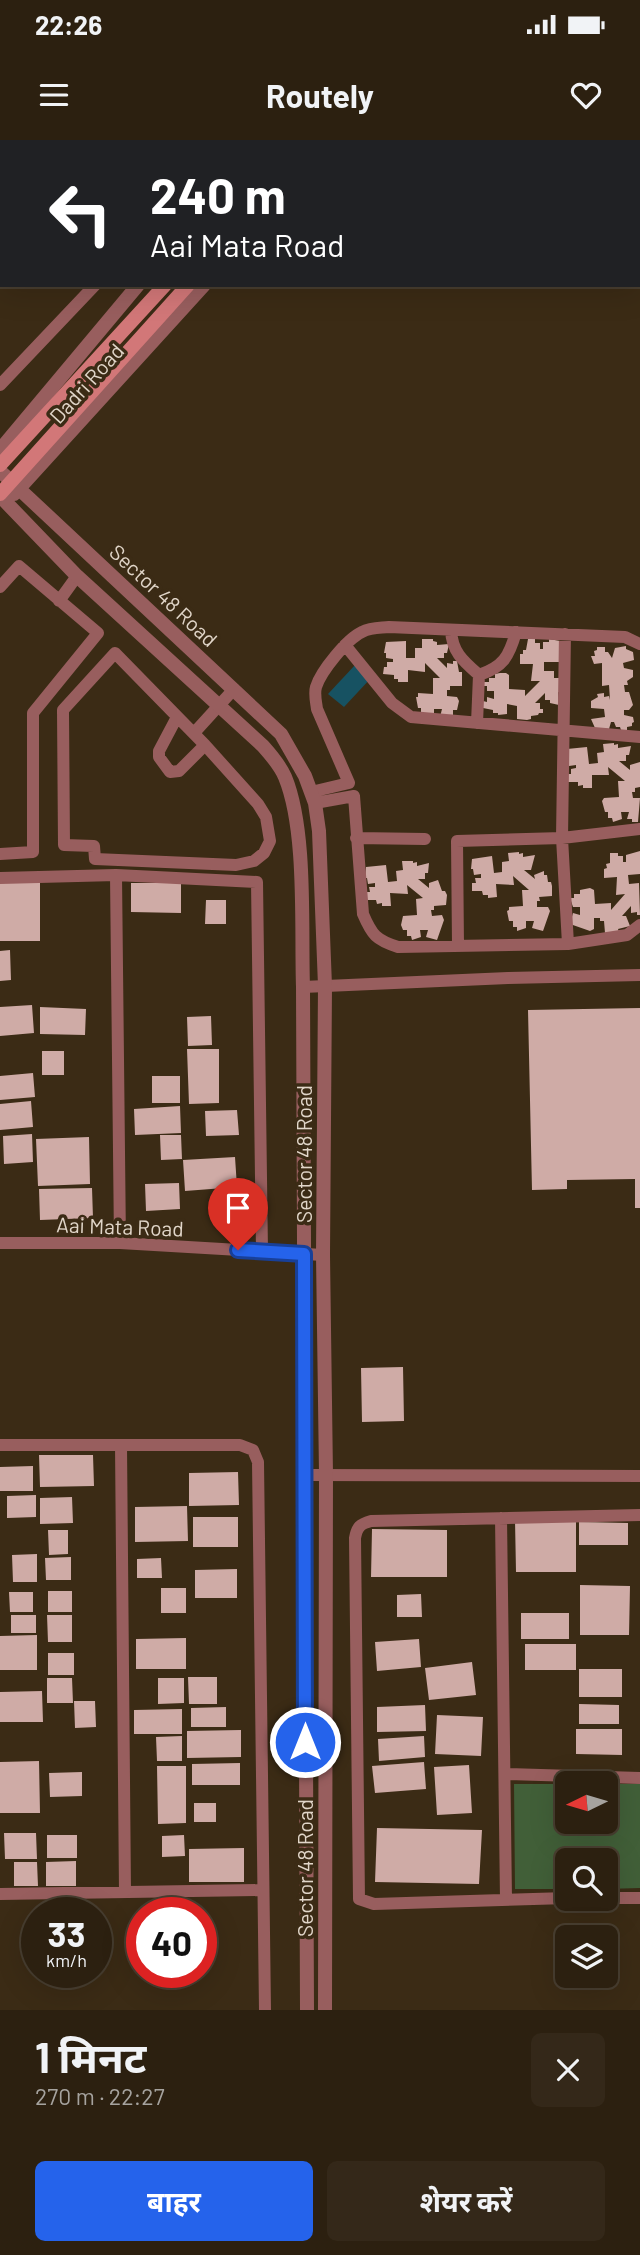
<!DOCTYPE html>
<html lang="hi">
<head>
<meta charset="utf-8">
<style>
  :root { --surface:#2c2010; --page:#342819; --text:#f1f3f6; --muted:#a6a39f; --line:#483e30; --accent:#2563eb }
  body { margin:0; font-family:Barlow,"Noto Sans Devanagari",sans-serif; background:var(--page); color:var(--text); height:100vh; display:flex; flex-direction:column; font-size:26px; white-space:nowrap }
  * { box-sizing:border-box; margin:0 }
  p { font-size:23px; color:var(--muted) }
  .icon { flex:none; width:38px; height:38px; fill:none; stroke:currentColor; stroke-width:2; stroke-linecap:round; stroke-linejoin:round }
  .map { position:relative; height:1870px; overflow:hidden }
  .sheet { display:flex; flex-direction:column; background:var(--surface); flex:1 }
  .sheet>* { flex:none }
  .banner { position:absolute; left:0px; top:0px; width:640px; height:147px; box-shadow:0 7px 28px #0002,0 0 0 2px var(--line); background:#202124; color:#fff; overflow:hidden }
  .needle { width:46px; rotate:265deg }
  .buttons { position:absolute; left:555px; top:1631px; display:grid; gap:14px }
  .buttons a { display:grid; place-items:center; width:63px; height:63px; border-radius:10px; background:var(--surface); box-shadow:0 7px 28px #0002,0 0 0 2px var(--line); font-size:35px }
  .speed { position:absolute; left:21px; top:1757px; display:flex; gap:14px; font-size:35px; font-weight:700; text-align:center }
  .speed>* { display:grid; place-content:center; width:91px; height:91px; border-radius:50%; background:var(--surface); box-shadow:0 7px 28px #0002,0 0 0 2px var(--line); line-height:1 }
  .speed small { font-size:18px; font-weight:400 }
  .speed .limit { border:10px solid #d22; background:#fff; color:#111 }
  .pin { position:absolute; display:grid; place-items:center; width:60px; height:60px; color:#fff; margin:-72px -30px; border-radius:50% 50% 50% 0; rotate:-45deg; box-shadow:0 0 7px #0007 }
  .pin .icon { rotate:45deg }
  .me { position:absolute; width:77px; margin:-38px; rotate:0deg; stroke-linejoin:round; filter:drop-shadow(0 0 5px #0008) }
  .turn { display:flex; align-items:center; gap:24px; height:147px; padding:0 35px; font-size:32px }
  .turn .icon { width:91px; height:91px; stroke-width:2.5 }
  .turn b { display:block; font-size:49px; line-height:60px }
  .round { display:grid; place-items:center; flex:none; width:74px; height:74px; border-radius:10px; background:var(--page) }
  .headline { display:flex; align-items:center; justify-content:space-between; height:119px; padding:0 35px }
  h1 { font-size:42px; font-weight:700; line-height:52px }
  .cta { display:flex; gap:14px; margin-top:auto; padding:14px 35px }
  .cta a { flex:1; height:80px; border-radius:10px; background:var(--accent); color:#fff; font-size:28px; font-weight:700; line-height:80px; text-align:center }
  .cta a+a { background:var(--page); color:var(--text) }
  .status { display:flex; justify-content:space-between; align-items:center; height:49px; padding:0 35px; background:var(--surface); direction:ltr }
  .status svg { height:19px; fill:currentColor }
  header { display:flex; justify-content:space-between; align-items:center; height:91px; padding:0 35px; background:var(--surface); font-size:32px; font-weight:700 }
  .map>svg:first-child { display:block }
</style>
</head>
<body>
<div class="status"><b>22:26</b><svg viewBox="0 0 49 12"><path d="M0 12V9h3v3zM5 12V6h3v6zM10 12V3h3v9zM15 12V0h3v12zM26 1h20v11H26zM47 4h2v5h-2z"/></svg></div>
<header><svg class="icon" aria-label="menu" viewBox="0 0 24 24"><path d="M4 6h16M4 12h16M4 18h16"/></svg>Routely<svg class="icon" aria-label="heart" viewBox="0 0 24 24"><path d="M12 20l-8-8c-3-5 5-10 8-4 3-6 11-1 8 4z"/></svg></header>
<div class="map">
<svg width="640" height="1870" viewBox="0 0 640 1870">
  <rect width="100%" height="100%" fill="#3b2b15"/>
  <path fill="#415f38" d="M567,1644v38h39v-38h34v104l-34,1v-29h-39v29h-52l-1,-105z"/>
  <path fill="#175262" d="M356,524l15,14 -27,29 -16,-13z"/>
  <path fill="#cfaba6" d="M422,499h11v2l4,1v3l12,-1 -2,9h-3v5h-7l10,10v-5l6,1v-3h4l2,11h3v14h-12v4h-3v6l10,1 2,4 -2,9h-4v7h-13l2,-8h-8v7l-13,-2v-6h-3l-2,-11h2v-4l15,1v-16h7l-15,-15v9l-17,-2v12h-10v-3h-4v-4l-11,-1 1,-7h3v-5h6v-3l-7,-1v-5h-2l2,-11 20,-1v17h9v-10h7z
    M528,499h7v4h5v6h3v-7h6v-3l11,2 1,21h-17v9h10v7h9l-2,15 -3,-1 1,13 -9,-2v-3h-5v-7l-10,10h5v6h3v4h-4l-1,2 -7,1v3l-4,1 -10,-1v-13l-10,-2v10l-9,1v-2h-5v-3l-10,-2v-7l4,1v-5l7,2v-8h-7v-5h-3v-4h5v-4h6v-4l5,-1h6l3,2v14l16,1v6l15,-15h-9l2,-17h-13v-10h3v-4h3z
    M626,506v3l7,3 1,8 -11,3 1,5 9,2v7l-6,4 1,4h-4l1,7h4l4,13 -4,5h-5v5l9,2 1,5 -2,1v3l-5,1v3h-6l-1,-3h-4l-2,-5h-3l-2,7 -14,-1 -4,-9 14,-2 -1,-8 -13,-1v-7l7,-4 -1,-3 7,-1v4l5,-1 1,4 -1,-15 -7,1v-23l-8,1 -3,-8h4l-1,-5 3,-1v-3h8v5h3l4,6 3,-10z
    M614,603v2l4,-1v4l13,-2 -2,9h-3v6h-7l11,9v-5l10,-3v25l-5,1v4h-3l1,6h7l-2,24h-6v-3h-5l2,-7h-8l1,7 -9,3 -1,-4h-4v-6h-3l-3,-11 2,-3 15,-1 -1,-16h7l-17,-14 1,8h-17v13h-9v-3l-5,1v-4h-10l-1,-8h4v-5l5,-1v-3l-7,1 -2,-17 20,-2 2,17 9,-1 -1,-10 7,-1 -1,-8z
    M640,711v23l-12,1 1,9 10,-1 1,32h-3v-3l-6,1v-7l-9,10h4l4,10 -12,3 1,3 -14,1 -1,-12h-4v-3h-6v11l-4,2 -20,-7 3,-11 7,2v-8h-7l-3,-9h4v-4h6v-4l10,-2 4,2 1,14 16,-1v7l14,-16 -9,1 1,-18 -13,1v-9l3,-1 -1,-4 4,-1v-10h8v3h5v6h3v-7z
    M519,712v2l4,-1v4l12,-2 -4,15h-7l11,9 -1,-4 10,-4v4h3l1,7h3l1,4v10l-13,1 1,4h-3v6h11l2,4 -7,20 -11,-3 2,-7h-8v7l-9,3v-4h-4v-6h-4l-2,-10 2,-1v-3l14,-1 -1,-16h7l-16,-14 1,9 -18,-1 1,13 -9,1v-3h-5l-1,-4h-10v-8h4l-1,-5h6v-4l-7,1 -1,-6h-2l1,-10 20,-3 2,17 8,-1v-10l7,-1 -1,-8z
    M402,721h11v2l4,-1v4l12,-3 -1,10h-3v6h-7l11,9v-5l9,-3 4,11h3l2,4 -1,10 -12,1v4h-3l1,6 10,-1 2,5 -7,20 -11,-3 2,-7h-8l1,7 -9,3 -1,-4h-4v-6h-4l-2,-5 2,-9 14,-1 -1,-16 7,-1 -16,-13 1,9 -18,-1 1,13h-9v-3l-5,1 -1,-4h-10v-8h4l-1,-5h6v-4l-7,1 -1,-6h-2l1,-11 20,-2 2,17 9,-1 -1,-10 7,-1z
    M0,741h40v60h-40z
    M131,743h50v30l-50,-1z
    M206,760h20v24h-21z
    M10,810l1,30 -11,1v-30z
    M32,865l2,28 -34,3v-29z
    M40,867l46,2 -1,26 -45,-1z
    M640,868v200h-5v-29l-68,1v9l-35,1 -4,-180z
    M211,876l1,29 -24,1 -1,-29z
    M187,909h32v54l-30,1z
    M42,911h22v24h-22z
    M33,933l2,24 -35,3v-24z
    M152,936h28v27h-28z
    M31,961l2,26 -33,3v-26z
    M180,966l1,27 -46,2 -1,-26z
    M237,970l2,25 -33,1 -1,-25z
    M32,994l1,28 -29,2 -1,-28z
    M160,995h21l1,24 -21,1z
    M89,997l1,47 -52,2 -2,-47z
    M235,1017l2,30 -52,4 -2,-31z
    M179,1043l1,26 -34,2 -1,-27z
    M92,1048l1,30 -53,2 -1,-31z
    M403,1227l1,54 -42,1 -1,-54z
    M39,1315h54l1,31 -54,1z
    M33,1326v25h-33v-24z
    M238,1332l1,33 -50,1v-33z
    M36,1355v22l-29,1v-22z
    M72,1357l1,26 -33,1v-26z
    M187,1366l1,35 -53,1v-35z
    M193,1377h45v30h-45z
    M576,1377v55h-60l-1,-52z
    M579,1382l49,1v22h-49z
    M372,1389l75,1v47h-76z
    M48,1390h20v24l-19,1z
    M37,1414v28h-24l-1,-27z
    M71,1417v23h-25l-1,-22z
    M161,1418l1,20h-25v-19z
    M237,1429v29h-42v-28z
    M580,1445l50,1 -1,49h-49z
    M161,1448h25v25h-25z
    M48,1451h24v21h-24z
    M9,1452h24v20h-23z
    M421,1454l1,23h-25v-22z
    M521,1473h48v26h-48z
    M11,1475h25v18h-25z
    M47,1475h25v27h-24z
    M37,1495v35h-37v-34z
    M186,1498v31h-50v-30z
    M419,1499l2,28 -44,4 -2,-29z
    M525,1504h51v26h-51z
    M48,1513h26v22h-26z
    M472,1522l4,33 -47,5 -4,-32z
    M579,1529h43v28h-43z
    M188,1537h29v27h-28z
    M47,1538h25l1,25h-26z
    M158,1538h26v25l-26,1z
    M42,1551l1,31h-43v-30z
    M74,1561h21l1,26 -21,1z
    M579,1564l40,1v19h-40z
    M425,1565l1,26 -49,1v-25z
    M226,1567v20h-35v-19z
    M182,1569v25h-48v-24z
    M437,1575l46,2 -2,39 -46,-2z
    M576,1589h46v26l-46,-1z
    M241,1590v27l-54,1v-27z
    M182,1596v25h-25l-1,-24z
    M424,1596l1,21 -46,4 -1,-22z
    M39,1621l1,52h-40v-51z
    M424,1622l2,27 -51,4 -3,-27z
    M240,1623v22h-48v-21z
    M469,1625l3,48 -35,2 -3,-48z
    M157,1626h29v57l-28,1z
    M82,1632v24l-32,1 -1,-24z
    M194,1663h22v19h-22z
    M377,1688l105,2 -3,54 -104,-2z
    M4,1693h32l1,26h-32z
    M47,1695h30v23h-30z
    M184,1695l1,21 -23,1v-21z
    M244,1708v34h-55v-33z
    M76,1721v25h-30v-24z
    M14,1722h23l1,24h-24z"/>
  <g fill="none" stroke-linecap="round" stroke-linejoin="round">
    <path stroke="#985e5e" stroke-width="12" d="M20,0l8,2
      M533,2l2,-2
      M0,245l95,-100
      M0,447l19,-21 79,67 -65,80v139l-33,2
      M59,461l18,-25
      M451,490c1,22 12,31 28,45 24,-8 30,-18 37,-43
      M565,494l-3,204 6,106
      M345,505l47,58 19,14 229,20
      M115,513l90,92 53,59 8,13 4,24 -6,12 -10,8 -18,4 -141,-6 -1,-13 -30,-1 -1,-135z
      M177,577l-18,34v6l11,15 9,-1 26,-26
      M477,583l2,-48
      M194,593l40,-44
      M311,652l38,-9 -32,-74c-1,-8 -3,-15 -1,-22 5,-16 31,-48 46,-55 9,-5 18,-4 27,-5l236,10 15,7
      M315,663l39,-7 9,118c9,21 13,26 35,33l170,-3 59,-9 13,-10
      M356,698l69,1
      M116,735l4,368
      M0,738l116,-3 141,7 5,370
      M458,806l-1,-105 105,-3 78,-9
      M303,847l205,-9 132,-3
      M0,1103h120l203,12
      M0,1305h240l13,5 5,12 7,548
      M121,1305l4,447
      M304,1335l336,1
      M501,1378l5,381
      M505,1634l135,4
      M0,1754l263,-4
      M567,1758l-193,6 -15,-5 -4,-361c2,-11 5,-14 16,-17l269,-6
      M606,1758h34"/>
    <path stroke="#985e5e" stroke-width="14" d="M513,0l9,2
      M263,2l2,-2
      M639,20h1
      M639,55h1
      M0,310l138,-165
      M0,331l281,263 24,42 10,27 4,28 6,155 -2,269 3,219 -1,536
      M14,354l190,-209
      M0,356l77,80 186,170c8,9 17,19 22,31 22,53 16,152 18,210l4,1023"/>
    <path stroke="#d27778" stroke-width="14" d="M206,0l1,2
      M294,2l1,-2
      M0,325l165,-180"/>
    <path stroke="#d27778" stroke-width="14" d="M318,2l1,-2
      M0,354l188,-209"/>
  </g>
  <g fill="none" stroke-linecap="round" stroke-linejoin="round">
    <g stroke="#184099" stroke-width="18">
      <path id="route" d="M238,1110l66,4 1,488"/>
    </g>
    <use href="#route" stroke="#2563eb" stroke-width="12"/>
  </g>
  <g text-anchor="middle" dominant-baseline="central" stroke-width="7" stroke-linejoin="round" paint-order="stroke">
    <g font-size="21" fill="#e1d6c9" stroke="#3b2b15">
      <text transform="translate(86 243) rotate(-48)">Dadri Road</text>
      <text transform="translate(164 455) rotate(43)">Sector 48 Road</text>
      <text transform="translate(303 1014) rotate(-90)">Sector 48 Road</text>
      <text transform="translate(120 1086) rotate(2)">Aai Mata Road</text>
      <text transform="translate(304 1728) rotate(-90)">Sector 48 Road</text>
    </g>
  </g>
</svg>
<div class="buttons">
<a><svg class="needle" viewBox="-14 -14 28 28"><path d="M0-13l5 13h-10z" fill="#e53935"/><path d="M0 13l5-13h-10z" fill="#a6a39f"/></svg></a>
<a><svg class="icon" aria-label="search" viewBox="0 0 24 24"><circle cx="10" cy="10" r="6"/><path d="M15 15l6 6"/></svg></a>
<a><svg class="icon" aria-label="layers" viewBox="0 0 24 24"><path d="M12 4l9 5-9 5-9-5zM3 14l9 5 9-5"/></svg></a>
</div>
<div class="speed"><div>33<small>km/h</small></div><div class="limit">40</div></div>
<div class="pin" style="left:238px;top:1110px;background:#d93025"><svg class="icon" aria-label="arrive" viewBox="0 0 24 24"><path d="M6 21V4h12l-3 4 3 4H6"/></svg></div>
<svg class="me" style="left:305px;top:1602px" viewBox="-20 -20 40 40"><circle r="17" fill="#2563eb" stroke="#fff" stroke-width="3"/><path d="M0-11L8 9 0 5-8 9z" fill="#fff"/></svg>
<div class="banner">
<div class="turn"><svg class="icon" aria-label="left" viewBox="0 0 24 24"><path d="M17 20v-9H6M10 6l-5 5 5 5"/></svg><div><b>240 m</b>Aai Mata Road</div></div>
</div>
</div>
<section class="sheet">
<div class="headline"><div><h1>1 मिनट</h1><p>270 m · 22:27</p></div><a class="round"><svg class="icon" aria-label="close" viewBox="0 0 24 24"><path d="M6 6l12 12M18 6L6 18"/></svg></a></div>
<div class="cta"><a>बाहर</a><a>शेयर करें</a></div>
</section>
</body>
</html>
